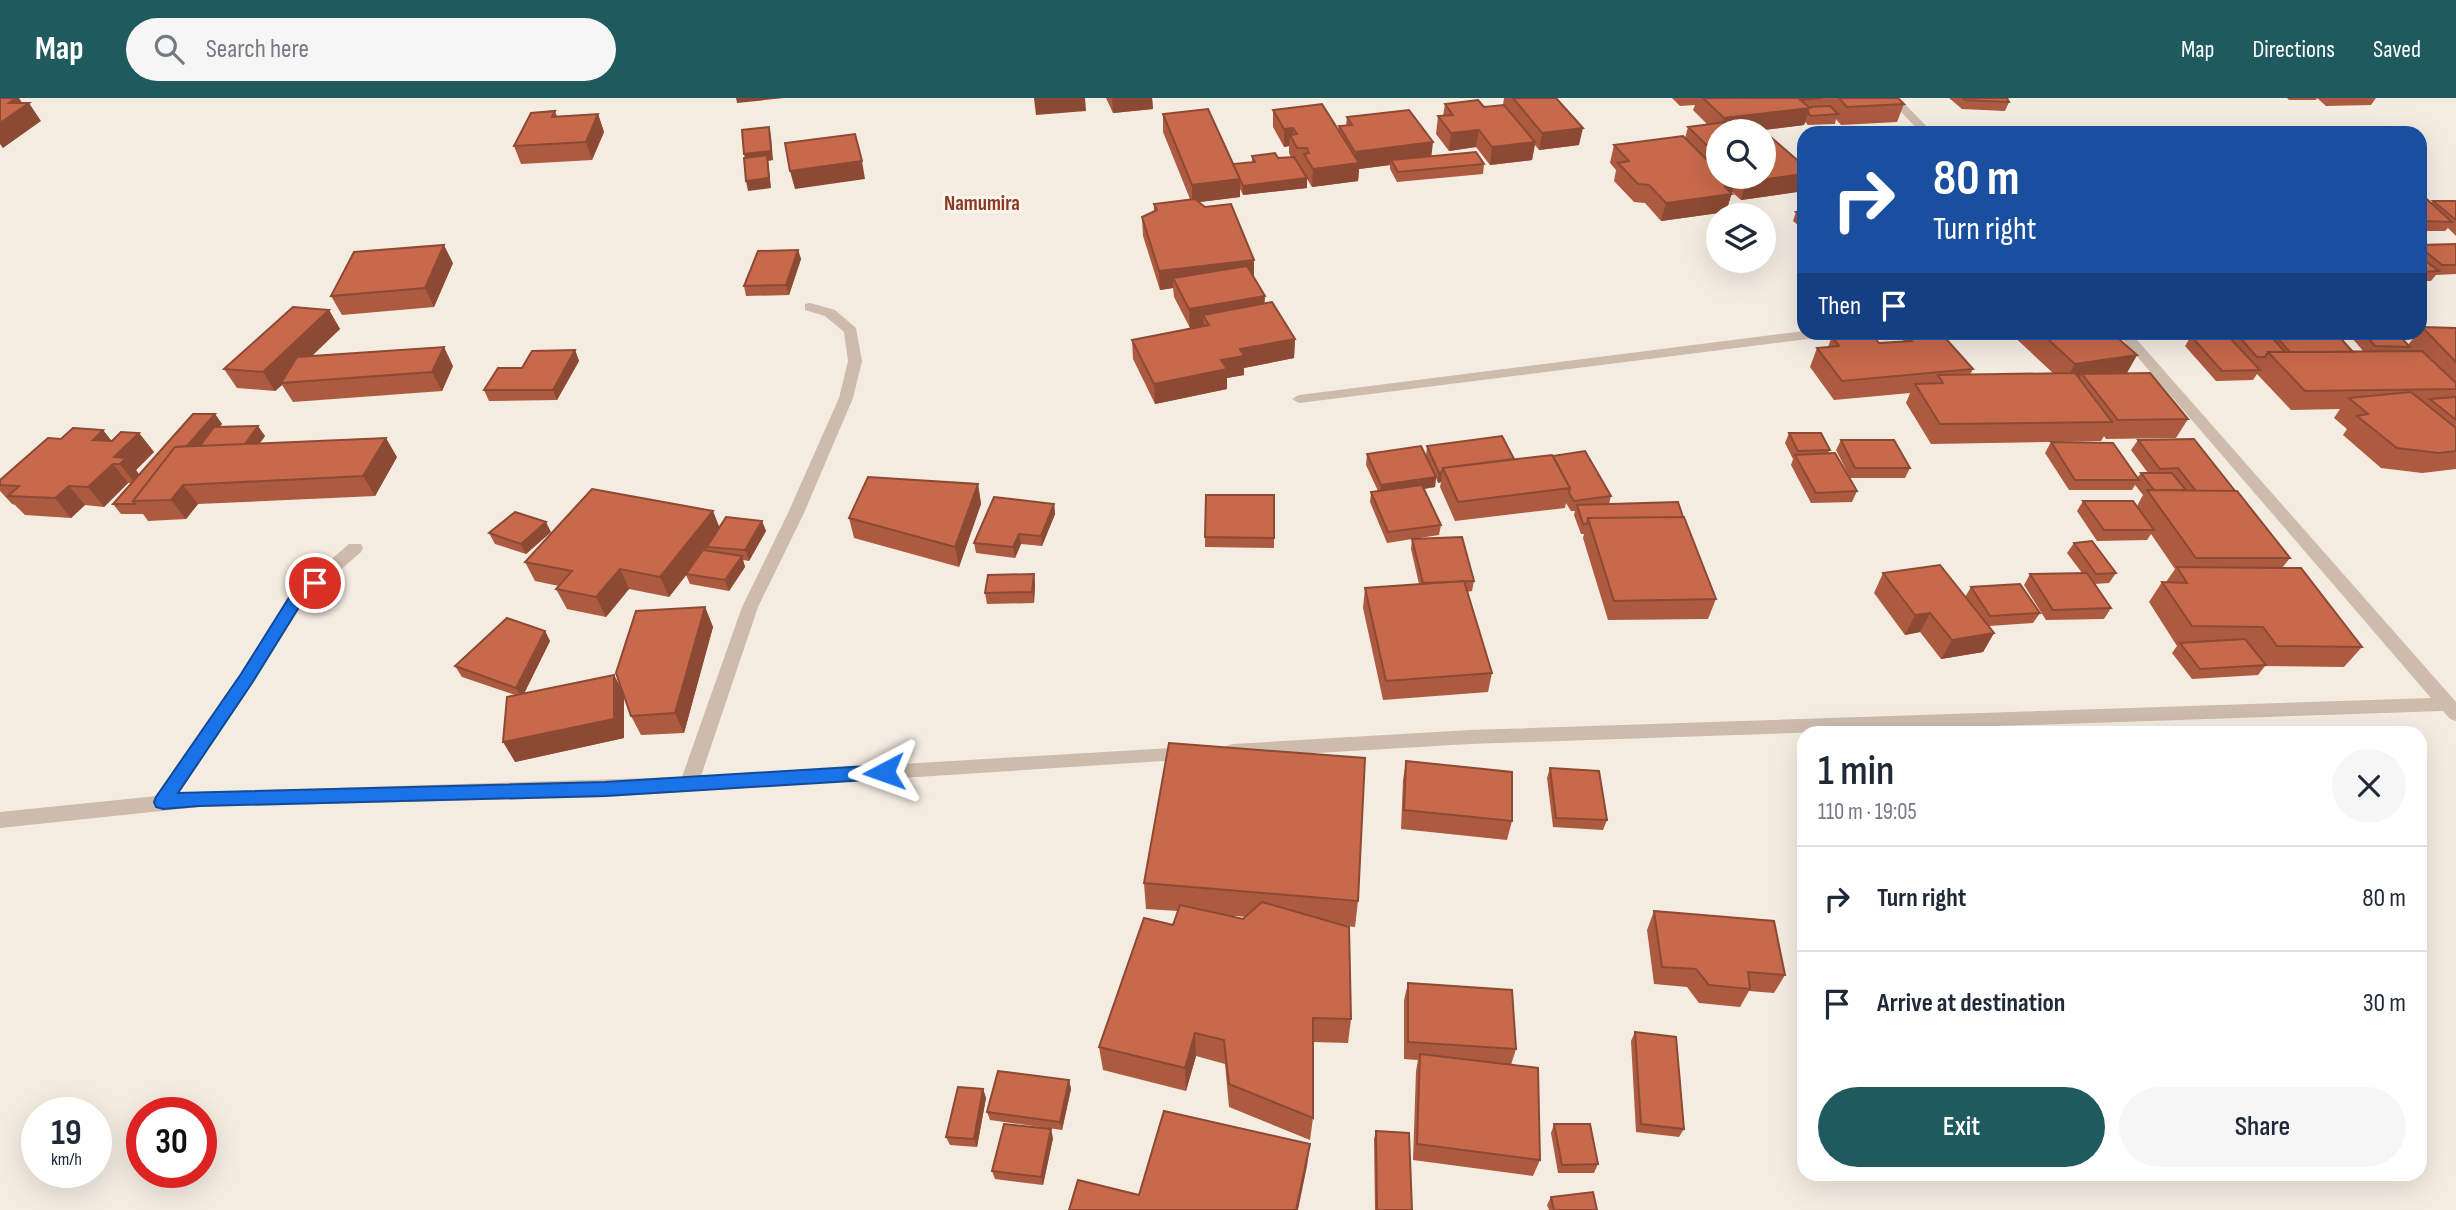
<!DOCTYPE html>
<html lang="en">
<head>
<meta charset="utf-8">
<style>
  :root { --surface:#fff; --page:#f6f6f7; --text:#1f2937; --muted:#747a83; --line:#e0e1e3; --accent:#1f5a5e }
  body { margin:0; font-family:"Sofia Sans Condensed",sans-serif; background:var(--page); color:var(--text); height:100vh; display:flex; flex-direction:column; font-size:26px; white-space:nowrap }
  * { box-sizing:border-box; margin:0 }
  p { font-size:23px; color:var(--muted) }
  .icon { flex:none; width:38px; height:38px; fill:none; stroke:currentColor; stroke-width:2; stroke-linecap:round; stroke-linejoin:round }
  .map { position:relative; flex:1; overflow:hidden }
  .drawer { position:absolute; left:1797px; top:628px; width:630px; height:455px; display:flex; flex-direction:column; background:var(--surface); border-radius:21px; box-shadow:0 7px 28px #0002 }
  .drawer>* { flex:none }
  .top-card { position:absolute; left:1797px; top:28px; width:630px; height:214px; border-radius:21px; box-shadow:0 7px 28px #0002; background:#1a4fa0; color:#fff; overflow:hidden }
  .fabs { position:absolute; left:1706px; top:21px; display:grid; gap:14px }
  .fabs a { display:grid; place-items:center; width:70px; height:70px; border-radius:50%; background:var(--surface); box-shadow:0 7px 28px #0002; font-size:35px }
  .speed { position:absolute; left:21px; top:999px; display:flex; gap:14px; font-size:35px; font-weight:700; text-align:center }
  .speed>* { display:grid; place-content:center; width:91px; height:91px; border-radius:50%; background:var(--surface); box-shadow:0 7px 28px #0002; line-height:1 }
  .speed small { font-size:18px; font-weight:400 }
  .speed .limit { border:10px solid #d22; background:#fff; color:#111 }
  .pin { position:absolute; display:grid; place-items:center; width:60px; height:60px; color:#fff; margin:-30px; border:4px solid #fff; border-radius:50%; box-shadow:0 2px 7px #0007 }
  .me { position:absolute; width:77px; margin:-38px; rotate:266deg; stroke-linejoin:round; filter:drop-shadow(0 0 5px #0008) }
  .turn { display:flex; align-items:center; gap:24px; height:147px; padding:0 21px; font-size:32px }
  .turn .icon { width:91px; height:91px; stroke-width:2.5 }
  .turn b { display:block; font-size:49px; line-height:60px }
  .then { display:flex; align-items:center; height:66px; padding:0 21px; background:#0003; gap:14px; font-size:26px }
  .round { display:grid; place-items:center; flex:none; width:74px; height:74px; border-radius:37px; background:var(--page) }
  .overview { display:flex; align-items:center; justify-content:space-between; height:119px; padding:0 21px }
  h1 { font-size:42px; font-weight:600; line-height:52px }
  .action { display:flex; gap:14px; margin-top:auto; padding:14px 21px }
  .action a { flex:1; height:80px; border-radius:42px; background:var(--accent); color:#fff; font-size:28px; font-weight:600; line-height:80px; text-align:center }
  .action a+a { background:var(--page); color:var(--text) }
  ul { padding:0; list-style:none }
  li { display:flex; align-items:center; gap:21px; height:105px; padding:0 21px; border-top:2px solid var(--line) }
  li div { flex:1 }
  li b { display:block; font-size:26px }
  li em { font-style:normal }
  header { display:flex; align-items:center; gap:42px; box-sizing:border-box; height:98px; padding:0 35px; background:var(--accent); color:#fff }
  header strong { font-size:33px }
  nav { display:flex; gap:38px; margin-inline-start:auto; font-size:24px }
  .search { width:490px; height:63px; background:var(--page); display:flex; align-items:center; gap:18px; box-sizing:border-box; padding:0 24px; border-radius:38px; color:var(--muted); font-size:26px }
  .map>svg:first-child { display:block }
</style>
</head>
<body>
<header>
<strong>Map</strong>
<div class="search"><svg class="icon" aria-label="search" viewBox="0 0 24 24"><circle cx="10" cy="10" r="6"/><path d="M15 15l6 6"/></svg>Search here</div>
<nav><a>Map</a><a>Directions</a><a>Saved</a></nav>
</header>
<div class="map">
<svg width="2456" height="1112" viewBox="0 0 2456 1112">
  <rect width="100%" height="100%" fill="#f4ebe1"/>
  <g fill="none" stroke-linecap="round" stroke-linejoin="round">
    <path fill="#cdbbac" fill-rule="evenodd" d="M1888,0h11l34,35h-12z
      M810,205l25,7 21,18 6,33 -9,37 -49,115 -46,94 -57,169 487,-29 7,2 2,5 -2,5 -590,38 -406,10 -199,21v-16l157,-16 84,-123 48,-77 60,-52h12l2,4 -2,4 -60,52 -48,79 -74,110 503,-16 60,-170 46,-94 51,-115 9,-37 -4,-29 -19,-16 -20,-6v-6z
      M1804,233l34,1 -6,4 -533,67 -7,-4 7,-4z
      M2116,234h14l326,370v19l-6,-2 -7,-8 -973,33 -237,14 -7,-2 -2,-5 2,-5 7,-2 237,-14 961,-32z"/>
  </g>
  <path fill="#ac5a40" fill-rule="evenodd" d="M1106,0h46l1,11 -40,4z
    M1504,0h52l23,47 -40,5 -4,-5 -3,15 -42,5 -14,-18 -27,4 -13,-17 2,-18h5l2,-12 39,3 19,-2z
    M1672,0h226l6,6 -7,18 -56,3 -5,-6 -1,5 -27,1 -3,-3 -1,3 -41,5 41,36v25l-63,9 -9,-8 -6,20 -65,9 -16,-18 -11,-1 -20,-21 2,-11 -6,-7 4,-18 71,-7 3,-11 20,-2 -15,-15 2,-5 -15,1zM1718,33l46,46h-46z
    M1949,0h58l2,4 -4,9 -43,-2z
    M2287,0h89l-5,7 -45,1 -9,-8 -1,2h-27z
    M1273,12l65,20 1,-4 7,-1 1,-8 85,39 52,8 -1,10 -86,8 -7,-13v-4l-31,4 -1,12 -46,6 -5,-8v9l-64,7 -3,-6v8l-41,5 55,76 10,26 31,35 -1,19 -50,10v7l-17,3v11l-72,15 -22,-45 -1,-19 58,-12 -16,-31 -1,-9 -13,2 -17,-54 -1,-19 12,-6v-7l36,-5 -27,-67v-18l70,50 19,-2v-6l26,2 13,-1 -2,-4v-7l-5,1 -11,-20z
    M555,13l2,5 41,-2 6,18 -12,28 -71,4 -7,-18z
    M2420,95l11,10 2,-2h23v35l-8,-8 -3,3h-25z
    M1804,112v20l-11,-9 3,-9z
    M2456,146v30l-20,1 -5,6h-11v-36z
    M798,152l3,9 -12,36 -43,1 -2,-10z
    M453,165l-19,44 -92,8 -11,-19z
    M2420,211l6,5 -6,8z
    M329,212l11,19 -27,26 140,11 -11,25 -149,11 -11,-17 -7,6 -38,-3 -13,-19z
    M2422,229l34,1v141l-34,4 -41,-5 -38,-33 4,-6 -13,-11 6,-9 -49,1 -34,-36 -4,6 -37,1 -31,-35 6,-10h37l2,-4h37l2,2 1,-2h65l18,20h11l-12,-14 4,-6h40l12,13 10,-13h2v-3z
    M2009,234h102l26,23 -10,18 61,46 -12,19 -70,1 -2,-3 -3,5 -170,3 -25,-41 4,-10 -76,7 -24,-33 7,-19 11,-1 4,-11 47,7 24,-2 3,-7 67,35 -3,6 84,-1z
    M575,252l4,11 -22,39 -68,1 -5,-11z
    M215,316l7,10 -3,3 46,9 -5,7 137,14 -22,39 -177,8 -12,15 -38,2 -5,-7h-22l-8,-10 18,-21h-3l-24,24 -19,-2 -14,13 -46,-3 -10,-10 -3,-1 -12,-13v-11l61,-41 42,-9 8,11 28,-8 15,19 -18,18 3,5z
    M1789,335l41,17 -2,3 29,38 -5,11 -41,1 -20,-38 2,-6 -8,-16z
    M2194,341l96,119 -8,10 80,79 -18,20 -79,-1 -7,9 -66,4 -20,-26 5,-7 -28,-44 13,-20h4l9,-13 -24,-35 -4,6 -50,1 -20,-30 6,-10 54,5 6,-11 -8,-10 -3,5h-63l-24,-37 6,-11 86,36 4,-5h7l-17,-23 7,-10z
    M1841,342l69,28 -5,10h-55l-14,-28z
    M1427,348l87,13 97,37 -2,8 107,95 -8,20 -100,1 -25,-82 1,-4h-3l-7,-19 1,-4h-4l-5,-8 -1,5 -110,13 -15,-34 1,-5 -3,1 -2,-5 -1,9 -11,2 17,36 -2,10 -26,4 61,42 -2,10 -5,1 25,81 -4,19 -105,8 -20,-92 2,-20 54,-4 -8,-35 1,-10 -25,4 -17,-41 1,-10 7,-1 -12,-26 1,-11 59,2z
    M978,386l3,20 -22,63 -105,-29 -5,-20z
    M1274,397v53l-69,-1v-10z
    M1054,406l1,10 -13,32 -21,-2 -6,14 -39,-5 -2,-10z
    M762,423l4,10 -17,30 -6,-1 2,7 -16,24 -39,-7 -4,-9 -17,22 -40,-8 -23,28 -39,-8 -11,-20 3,-3 -24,-5 -10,-19z
    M551,434l-25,22 -31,-10 -6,-11z
    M2074,445l42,30 -7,10 -15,1 17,24 -7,11 -58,1 -22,-35 6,-11 52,-1 -15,-20z
    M1883,475l82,24 6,-10 69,26 -7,10 -44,3 5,7 -11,19 -42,7 -21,-27 -15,3 -31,-42z
    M1034,476l1,10 -1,19 -47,1 -2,-11z
    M705,509l8,20 -29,106 -43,2 -10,-19 -7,-21v43l-109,24v-67l-53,-18 -7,-11 90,-35 5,10 -26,52 90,-18 9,17z
    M1406,663l106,60 -5,19 -106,-11 2,-49z
    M1550,670l57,52 -4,10 -50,-3 -6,-49z
    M1144,785l214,18 -3,26 -9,-1 5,93 -3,24 -35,-1v76l-3,22 -81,-33 -4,-43 -29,-8 -10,35 -83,-21 -4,-23 74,-122 5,-14 -32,-2zM1226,818h10l10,1 -3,2z
    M1654,813l131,64 -11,18 -25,-2 -9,16 -41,-4 -12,-16 -33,-3 -7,-54z
    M1408,885l108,66 -5,16 29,95 -7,16 -120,-16 3,-89 2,-11 -14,-1v-59z
    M1635,934l49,97 -5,8 -43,-5 -5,-91z
    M1069,982l2,9 -9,41 -72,-10 -3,-8z
    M983,991l3,9 -9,49 -27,-2 -4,-8z
    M1554,1026l44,40 -4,9h-36l-7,-40z
    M1376,1033l36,79h-37l-1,-71z
    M1053,1040l-10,47 -48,-6 -3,-8z
    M1551,1099l46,13h-48l-2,-5z"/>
  <path fill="#8c4a34" d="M16,0h3l5,8 5,-3 12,18 -38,27 -3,-4v-21l9,-20z
    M736,0h48l-47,5z
    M1034,0h51l1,13 -50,4z
    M1112,0h40l1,11 -40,4z
    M1810,10l-6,17 -49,6h-34l3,-13z
    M598,16l6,18 -12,28 -6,-18z
    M769,29l2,9 2,24 -5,1 3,27 -23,3 -2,-10v-17l-2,-10z
    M1293,30v12l-3,-5 -1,11 -5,1v-18z
    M1583,30l-4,17 -40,5 3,-17z
    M1479,32l-3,17 -27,4 2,-18z
    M1433,44l-2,18h-40l-1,5 -31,4 -1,12 -46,6 1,-18 41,-5 1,-12z
    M1535,44l-3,18 -42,5 2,-18z
    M862,63l3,18 -70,10 -5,-18z
    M1804,76v17l-63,9 5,-18z
    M1307,80v10l-64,7v-9z
    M1240,81v18l-48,6v-18z
    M1734,88l-8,26 -65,9 5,-18 59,-16z
    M444,147l9,18 -19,44 -9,-19z
    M798,152l3,9 -12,36 -3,-10z
    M1254,162v19l-81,-1v10l-13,2 -1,-19z
    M1265,198l-1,19h-61l1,11 -14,2 -1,-19z
    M329,212l11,19 -56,53 -3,1 1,2 -7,6 -12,-19z
    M1295,241l-1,19 -50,10v7l-17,3v11l-72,15 -1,-20 67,-24 19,-11z
    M444,249l9,19 -11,25 -10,-19z
    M575,252l4,11 -22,39 -4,-10z
    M2137,257l-11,19h-44l-5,7 -13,2 11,-19z
    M215,316l7,10 -23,27 -60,50z
    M258,328l7,10 -18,24 -7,-10z
    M103,332l15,19 -25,-9z
    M139,335l15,19 -18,18 5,7 -6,6 -21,-26z
    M386,340l11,19 -22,39 -12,-20z
    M113,366l15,19 -24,24 -16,-20z
    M1442,374l-1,10 -3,1 1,-10z
    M1436,379l-1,10 -55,8 1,-10z
    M978,386l3,20 -22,63 -4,-20z
    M183,387l15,19 -12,15 -15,-19z
    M69,388l16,19 -14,13 -16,-20z
    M1054,406l1,10 -13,32 -1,-10z
    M713,413l8,20 -52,66 -9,-20z
    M762,423l4,10 -17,30 -4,-11z
    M546,424l5,10 -25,22 -5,-10z
    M1019,436l2,10 -6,14 -2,-11z
    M742,458l3,11 -16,24 -4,-11z
    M620,471l9,20 -23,28 -10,-20z
    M1034,476l1,10 -1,19 -2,-11z
    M705,509l8,20 -29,106 -9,-20z
    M1930,515l-10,19 -15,3 10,-20z
    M545,533l5,10 -28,57 -6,-10z
    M1994,535l-11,19 -42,7 11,-19z
    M614,577l10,19v44l-109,24 -12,-20z
    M1195,935l1,23 -10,35 -1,-23z
    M1069,982l2,9 -9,41 -2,-8z
    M983,991l3,9 -9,49 -3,-8z
    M1051,1031l2,9 -10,47 -2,-8z
    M1310,1046l-3,22 -9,44h-2z"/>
  <path fill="#c8694b" stroke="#8c4a34" stroke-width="2" d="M0,0h16l-7,5h20l-29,20z
    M1513,0h43l27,30 -41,5z
    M1703,0h95l12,10 -86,10z
    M1798,0h24l-21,2z
    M1839,0h59l6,6 -57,3z
    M1963,0h44l2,4 -44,-2z
    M1478,2l6,7 20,-2 31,37 -43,5 -13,-17 -28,3 -13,-17 15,-1 -8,-11z
    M1322,6l37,59 -46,6 -9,-15 5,-1 -2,-5h-10l-7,-13 7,-1 -4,-6 -9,1 -11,-19z
    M1830,8l8,8 -27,2 -3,-3 1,-6z
    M1208,11l32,70 -48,6 -29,-71z
    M1409,12l24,32 -78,10 -16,-26 13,-1 -5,-8z
    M555,13l-3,6 46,-3 -12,28 -72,4 17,-33z
    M1750,21l54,47v8l-58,8 -5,-5h23v-46h-46v25l-30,-29z
    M769,29l2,24 -27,3 -2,-24z
    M855,36l7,27 -72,10 -5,-28z
    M1683,38l35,35v6h6l10,9 -9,1 7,7 -66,9 -17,-18 -11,-1 -20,-21 11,-2 -15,-16z
    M1476,54l8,12 -86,8 -7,-12z
    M1275,55l3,5 16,-1 13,21 -64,8 -10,-22 22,-2 -3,-6z
    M767,57l2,23 -23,3 -2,-23z
    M2420,95l32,29 -32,-1z
    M1195,101l10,8 26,-3 23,56 -95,11 -17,-54 15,-7 -3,-6z
    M2433,103h23v19z
    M1804,112v8l-8,-6z
    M2456,146v21h-14l-22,-18v-2z
    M444,147l-19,43 -94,8 23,-44z
    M798,152l-12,35 -42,1 14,-35z
    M2420,159l19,14 -19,1z
    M1247,168l18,30 -76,13 -16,-31z
    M1272,204l23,37 -55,10 4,7 -23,4 6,9 -73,15 -22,-44 77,-15 -6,-10z
    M293,209l36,3 -66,62 -39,-3z
    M2422,229l34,1v34z
    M1927,234h13l33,37 -131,12 -25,-33 22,-2 -7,-10 39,-3 8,10 33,-2 -6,-7z
    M2040,234h71l26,23 -62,9z
    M2235,234h32l18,20h-17l-3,5h-8z
    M2272,234h63l18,20h-63z
    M2363,234h33l14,15 -35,-1z
    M2227,237l33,35 -38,1 -31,-35z
    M444,249l-12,25 -151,11 16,-26z
    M575,252l-22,40h-69l14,-22h24l10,-17z
    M2422,253l34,32v6l-151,2 -37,-39z
    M2075,275l37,49 -172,2 -25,-40 28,-1 -5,-8z
    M2150,275l38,46 -70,1 -36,-46z
    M2411,294l45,36v23l-17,2 -42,-5 -40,-32 11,-2 -19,-16z
    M2456,299v23l-26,-21z
    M193,316h22l-28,32 -12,1 -42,54 2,3h-22z
    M258,328l-13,18 -45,2 14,-19z
    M73,330l30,2 -10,10 19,1 9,-9 18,1 -25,24 12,1 -6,6h-7l-25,23 -19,-1 -14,12 -47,-2 11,-10 -19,-1v-5l48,-42 13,1z
    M1789,335h32l9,17 -32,1z
    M1502,338l12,23 -71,9 -1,4 -3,1 -12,-27z
    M386,340l-23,38 -180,9 -12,15 -38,1 42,-54z
    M2194,341l41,52h-39l-18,-23 -18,1 -22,-29z
    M1841,342h53l16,28h-55z
    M2051,344l62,1 26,37h-64z
    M1421,348l15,31 -55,8 -14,-31z
    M1585,353l26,45 -37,5 -5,-8 1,-5 -17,-32z
    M1835,355l22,38 -41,2 -21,-38z
    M1552,357l18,33 -112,14 -15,-34z
    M2141,375h31l14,17h-32z
    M868,379l110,7 -23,63 -106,-29z
    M1422,387l19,40 -53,7 -17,-40z
    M592,391l121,22 -53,66 -40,-8 -24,28 -40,-8 16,-18 -47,-9z
    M2147,392l90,1 53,67h-94z
    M1206,397h68v43l-69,-1z
    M994,399l60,7 -13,32 -22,-2 -6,13 -39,-4z
    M2083,403h50l21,29h-50z
    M1678,404l5,15 -95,1 -1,6h-4l-6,-19z
    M515,414l31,10 -25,22 -32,-11z
    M726,419l36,4 -17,29 -38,-3z
    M1684,419l32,82 -102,2 -26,-83z
    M1462,439l12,44 -51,2 -11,-44z
    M2092,443l24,32 -20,1 -22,-31z
    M703,452l39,6 -17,24 -39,-6z
    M1940,467l54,68 -42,7 -22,-27 -15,2 -32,-42z
    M2177,469l124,1 61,79 -85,-1 -14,-19 -71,-1 -30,-44 25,1z
    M2087,475l24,35 -58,2 -23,-36z
    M1034,476l-2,18 -47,1 3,-18z
    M1464,483l28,92 -106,8 -21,-93z
    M2020,486l20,29 -50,3 -19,-29z
    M705,509l-30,106 -44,3 -15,-43 20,-62z
    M507,520l38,13 -29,57 -61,-22z
    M2245,541l21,26 -66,4 -20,-26z
    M614,577v44l-111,23 4,-45z
    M1169,645l196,15 -7,143 -214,-18z
    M1406,663l106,11v49l-108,-11z
    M1550,670l49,3 8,49 -51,-2z
    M1262,804l87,25 2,92 -38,-1v100l-84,-34 -5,-44 -29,-7 -10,35 -86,-21 45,-129 29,7 7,-20 63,14z
    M1654,813l120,10 11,54 -37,-3 2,17 -41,-4 -13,-16 -34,-2z
    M1408,885l104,7 4,59 -108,-7z
    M1635,934l41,5 8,92 -43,-5z
    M1420,956l118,14 2,92 -123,-16z
    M998,973l71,9 -9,42 -73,-10z
    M958,989l25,2 -9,50 -28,-2z
    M1164,1013l146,33 -14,66h-227l9,-30 61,15z
    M1004,1026l47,5 -10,48 -49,-6z
    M1554,1026h36l8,40 -36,1z
    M1376,1033l33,2 3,77h-35z
    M1593,1094l4,18h-43l-3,-13z"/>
  <path fill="#1a73e8" stroke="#114b97" stroke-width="2" d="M315,479l8,6 -2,3 -20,18 -49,79 -74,110 427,-11 279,-17 6,2 3,5 -3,5 -6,2 -279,17 -406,10 -36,3 -7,-2 -2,-5 2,-5 85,-123 49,-78z"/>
  <g text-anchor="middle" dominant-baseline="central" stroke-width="6" stroke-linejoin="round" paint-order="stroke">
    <g font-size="21" font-weight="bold" fill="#8c3b22" stroke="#fbf5ee">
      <text x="982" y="105">Namumira</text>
    </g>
  </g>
</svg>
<div class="fabs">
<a><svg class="icon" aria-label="search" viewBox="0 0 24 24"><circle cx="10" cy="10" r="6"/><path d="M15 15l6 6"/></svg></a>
<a><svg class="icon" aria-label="layers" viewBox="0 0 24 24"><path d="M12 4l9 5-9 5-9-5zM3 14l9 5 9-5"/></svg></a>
</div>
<div class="speed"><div>19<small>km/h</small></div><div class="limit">30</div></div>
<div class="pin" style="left:315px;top:485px;background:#d93025"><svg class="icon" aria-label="arrive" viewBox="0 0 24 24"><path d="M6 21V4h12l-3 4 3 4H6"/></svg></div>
<svg class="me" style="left:884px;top:674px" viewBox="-20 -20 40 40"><path d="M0-17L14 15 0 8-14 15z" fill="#1a73e8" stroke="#fff" stroke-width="4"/></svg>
<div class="top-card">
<div class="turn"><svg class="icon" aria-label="right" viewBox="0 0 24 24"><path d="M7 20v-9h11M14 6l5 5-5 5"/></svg><div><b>80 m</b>Turn right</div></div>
<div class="then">Then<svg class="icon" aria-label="arrive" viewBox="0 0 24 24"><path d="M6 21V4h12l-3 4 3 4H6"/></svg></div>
</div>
<section class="drawer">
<div class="overview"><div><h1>1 min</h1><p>110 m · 19:05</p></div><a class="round"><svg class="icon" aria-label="close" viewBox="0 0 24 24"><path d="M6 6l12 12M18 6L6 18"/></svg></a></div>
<ul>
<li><svg class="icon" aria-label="right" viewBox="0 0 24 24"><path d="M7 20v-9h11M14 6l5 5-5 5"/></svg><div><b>Turn right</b></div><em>80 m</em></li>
<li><svg class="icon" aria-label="arrive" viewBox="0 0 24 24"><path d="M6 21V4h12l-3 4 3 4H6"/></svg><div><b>Arrive at destination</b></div><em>30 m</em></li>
</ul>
<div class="action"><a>Exit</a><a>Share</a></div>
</section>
</div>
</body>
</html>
